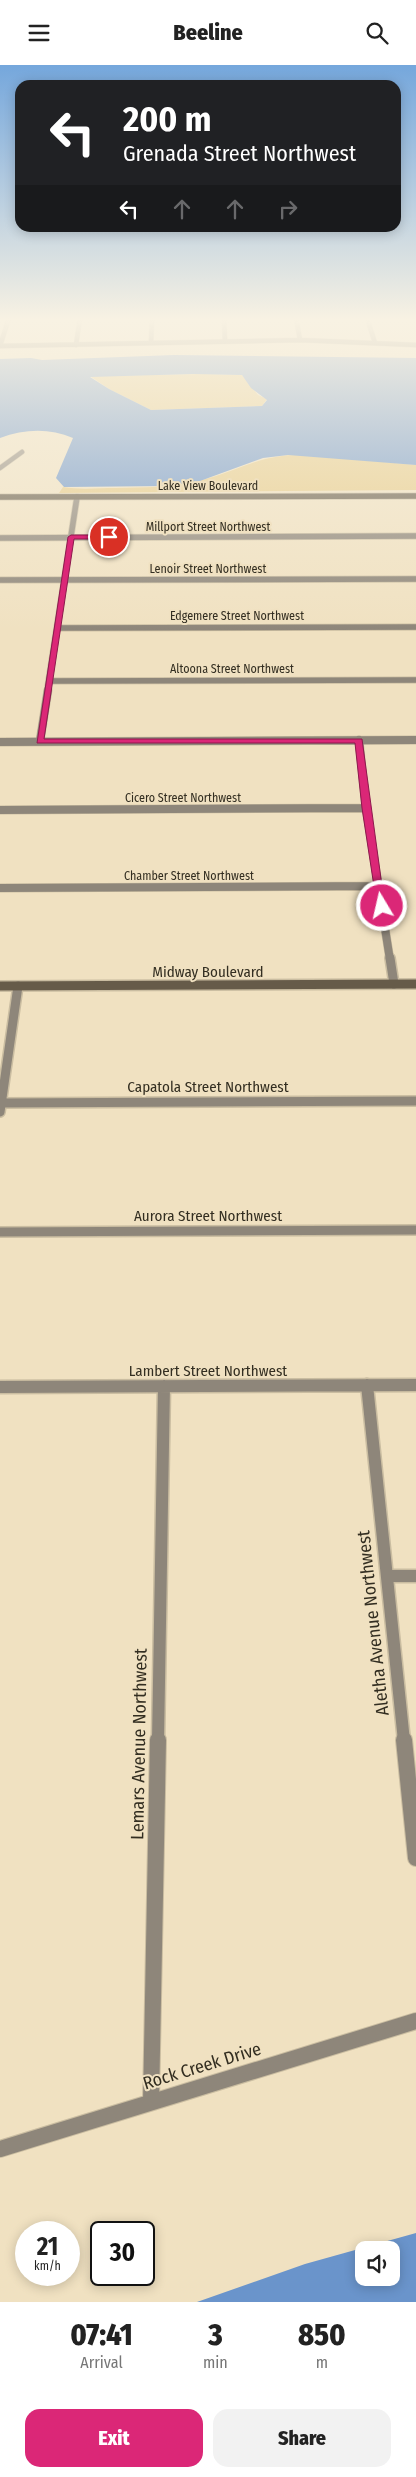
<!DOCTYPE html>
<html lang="en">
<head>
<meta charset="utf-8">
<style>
  :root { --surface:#fff; --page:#f2f2f2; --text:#222; --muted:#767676; --accent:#db2777 }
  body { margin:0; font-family:"Fira Sans Condensed",sans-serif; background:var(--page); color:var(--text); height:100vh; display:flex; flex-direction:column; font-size:19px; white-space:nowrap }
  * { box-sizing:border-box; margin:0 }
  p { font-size:16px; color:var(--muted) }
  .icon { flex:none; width:28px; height:28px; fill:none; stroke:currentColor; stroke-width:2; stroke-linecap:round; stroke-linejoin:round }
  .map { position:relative; height:2237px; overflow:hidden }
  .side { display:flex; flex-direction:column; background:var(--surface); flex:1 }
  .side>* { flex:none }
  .banner { position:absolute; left:15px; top:15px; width:386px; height:152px; border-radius:15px; box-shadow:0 2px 12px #0003; background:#202124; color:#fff; overflow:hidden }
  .fabs { position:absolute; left:355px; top:2176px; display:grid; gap:10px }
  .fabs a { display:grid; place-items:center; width:45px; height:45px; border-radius:10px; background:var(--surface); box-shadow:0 2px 12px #0003; font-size:25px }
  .speed { position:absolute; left:15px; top:2156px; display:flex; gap:10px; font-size:25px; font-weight:700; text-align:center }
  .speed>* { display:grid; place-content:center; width:65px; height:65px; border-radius:50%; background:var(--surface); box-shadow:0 2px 12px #0003; line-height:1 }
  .speed small { font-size:12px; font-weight:400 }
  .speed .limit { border:2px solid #111; border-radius:8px; background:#fff; color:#111 }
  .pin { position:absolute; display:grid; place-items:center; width:42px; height:42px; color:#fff; margin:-21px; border:2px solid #fff; border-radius:50%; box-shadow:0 1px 5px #0007 }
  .me { position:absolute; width:55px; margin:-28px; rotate:351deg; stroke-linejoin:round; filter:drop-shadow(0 0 4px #0008) }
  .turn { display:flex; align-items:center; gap:18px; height:105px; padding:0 25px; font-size:22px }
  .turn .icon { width:65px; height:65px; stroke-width:2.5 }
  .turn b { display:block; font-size:35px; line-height:42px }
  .lanes { display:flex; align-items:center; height:48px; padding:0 25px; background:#0003; justify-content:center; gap:25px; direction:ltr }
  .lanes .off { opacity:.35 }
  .eta { display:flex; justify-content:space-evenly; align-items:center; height:85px; text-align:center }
  .eta b { font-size:30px; font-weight:800; line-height:35px }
  .button { display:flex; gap:10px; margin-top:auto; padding:10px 25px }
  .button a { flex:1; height:58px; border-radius:15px; background:var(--accent); color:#fff; font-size:20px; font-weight:800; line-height:58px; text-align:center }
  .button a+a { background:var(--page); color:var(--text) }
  header { display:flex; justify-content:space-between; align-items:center; height:65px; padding:0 25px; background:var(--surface); font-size:22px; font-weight:800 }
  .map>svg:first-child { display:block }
</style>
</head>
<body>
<header><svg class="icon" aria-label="menu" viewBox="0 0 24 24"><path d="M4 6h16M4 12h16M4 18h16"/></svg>Beeline<svg class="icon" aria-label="search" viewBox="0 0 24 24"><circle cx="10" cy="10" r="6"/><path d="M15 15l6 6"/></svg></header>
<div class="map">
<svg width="416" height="2237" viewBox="0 0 416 2237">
  <rect width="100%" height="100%" fill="#f0e1c1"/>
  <path fill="#e6ca87" d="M205,309l37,1 16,20 9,4 -5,7 -111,4 -42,-21 -19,-13z
    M309,390l107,10v25l-357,3 4,-6c17,3 35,1 53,1 27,-1 56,0 83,-7 43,-11 62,-28 110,-26z"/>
  <path fill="#6a94cb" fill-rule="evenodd" d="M174,290l242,3v107l-128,-10 -25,3 -63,23 -32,5 -104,1 -8,-9 17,-40c-24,-10 -48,-9 -73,0v-79l31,-1 11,2zM193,309l49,1 9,13 16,12 -5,6 -111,4 -42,-21 -19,-12z
    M416,2168v69h-219l108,-38zM364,2185h27v27h-27z"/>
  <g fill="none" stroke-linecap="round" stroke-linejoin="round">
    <g stroke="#cabda1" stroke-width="5.5">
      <path id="street-far5" d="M224,253l1,23
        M296,253l4,22
        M367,253l8,25
        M151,278l1,-25
        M76,280l4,-27
        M0,281l300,-6 116,5
        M0,281l9,-28
        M0,403l22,-16"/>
    </g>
    <g stroke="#cabda1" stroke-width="7">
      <path id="street-far4" d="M0,473l416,-2
        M0,515l416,-1
        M57,563l359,-1
        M49,616l367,-1
        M47,627l30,-195"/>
    </g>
    <g stroke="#cabda1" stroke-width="9">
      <path id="street-far3" d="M359,675l7,68 24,152
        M40,676l8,-51
        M0,677l416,-2
        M0,745l366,-2
        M0,823l378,-2"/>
    </g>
    <g stroke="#cabda1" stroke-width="12">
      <path id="street-far2" d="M390,893l4,26
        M0,1038l416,-2
        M0,1047l18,-126
        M0,1167l416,-2"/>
    </g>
    <g stroke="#cabda1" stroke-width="15">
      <path id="street-far1" d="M367,1320l37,356
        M0,1322l416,-2
        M387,1511h29
        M158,1676l6,-355"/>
    </g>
    <g stroke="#cabda1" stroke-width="18">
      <path id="street" d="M404,1675l12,118
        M151,2037l7,-362
        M0,2084l416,-128"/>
    </g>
    <g stroke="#cabda1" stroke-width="7">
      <path id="secondary-far1" d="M0,432l416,-1"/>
    </g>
    <g stroke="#cabda1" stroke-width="12">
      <path id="secondary" d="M0,921l416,-2"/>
    </g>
    <use href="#street-far5" stroke="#8e867a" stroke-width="4.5"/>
    <use href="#street-far4" stroke="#8e867a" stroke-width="5.5"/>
    <use href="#street-far3" stroke="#8e867a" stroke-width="8"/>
    <use href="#street-far2" stroke="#8e867a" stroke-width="9"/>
    <use href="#street-far1" stroke="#8e867a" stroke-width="12"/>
    <use href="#street" stroke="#8e867a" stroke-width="16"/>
    <use href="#secondary-far1" stroke="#665b49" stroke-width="5.5"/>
    <use href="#secondary" stroke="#665b49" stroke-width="9"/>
  </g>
  <linearGradient id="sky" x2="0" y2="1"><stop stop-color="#75a7dc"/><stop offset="0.45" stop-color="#f8f2e3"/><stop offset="1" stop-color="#f8f2e3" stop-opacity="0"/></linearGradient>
  <rect width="416" height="566" fill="url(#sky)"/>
  <path fill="#db2777" stroke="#8e194d" d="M109,470l2,4h-37l-30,200h318l23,169 -8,-2 -15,-98 -7,-65h-318l31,-206 3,-2z"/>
  <g text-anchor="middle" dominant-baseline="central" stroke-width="4" stroke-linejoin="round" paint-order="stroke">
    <g font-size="12" fill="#332e21" stroke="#f0e1c1">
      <text x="208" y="421">Lake View Boulevard</text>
      <text x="208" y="462">Millport Street Northwest</text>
      <text x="208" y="504">Lenoir Street Northwest</text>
      <text x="237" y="551">Edgemere Street Northwest</text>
      <text x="232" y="604">Altoona Street Northwest</text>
      <text x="183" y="733">Cicero Street Northwest</text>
      <text x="189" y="811">Chamber Street Northwest</text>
    </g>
    <g font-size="15" fill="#332e21" stroke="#f0e1c1">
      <text x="208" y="907">Midway Boulevard</text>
      <text x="208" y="1022">Capatola Street Northwest</text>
      <text x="208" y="1151">Aurora Street Northwest</text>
      <text x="208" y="1306">Lambert Street Northwest</text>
    </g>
    <g font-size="18" fill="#332e21" stroke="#f0e1c1">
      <text transform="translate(373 1558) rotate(-96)">Aletha Avenue Northwest</text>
      <text transform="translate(139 1679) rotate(-89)">Lemars Avenue Northwest</text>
      <text transform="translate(202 2001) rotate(-17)">Rock Creek Drive</text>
    </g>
  </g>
</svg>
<div class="fabs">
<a><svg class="icon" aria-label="sound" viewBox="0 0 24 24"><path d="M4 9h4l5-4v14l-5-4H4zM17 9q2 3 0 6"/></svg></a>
</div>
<div class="speed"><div>21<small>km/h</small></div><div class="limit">30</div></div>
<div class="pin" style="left:109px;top:472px;background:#d93025"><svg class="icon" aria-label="arrive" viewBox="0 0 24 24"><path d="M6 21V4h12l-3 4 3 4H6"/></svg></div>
<svg class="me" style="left:382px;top:841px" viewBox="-20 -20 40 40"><circle r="17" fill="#db2777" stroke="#fff" stroke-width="3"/><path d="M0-11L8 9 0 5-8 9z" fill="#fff"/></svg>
<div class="banner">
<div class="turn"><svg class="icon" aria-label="left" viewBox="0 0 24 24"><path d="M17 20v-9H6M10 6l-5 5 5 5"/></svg><div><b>200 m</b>Grenada Street Northwest</div></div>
<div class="lanes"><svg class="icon" aria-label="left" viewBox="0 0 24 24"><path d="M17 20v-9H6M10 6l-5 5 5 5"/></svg><svg class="icon off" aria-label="ahead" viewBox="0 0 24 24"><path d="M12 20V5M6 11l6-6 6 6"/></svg><svg class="icon off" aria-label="ahead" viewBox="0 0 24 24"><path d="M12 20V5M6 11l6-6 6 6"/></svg><svg class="icon off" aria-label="right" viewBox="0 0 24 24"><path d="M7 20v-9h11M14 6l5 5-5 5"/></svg></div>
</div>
</div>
<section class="side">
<div class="eta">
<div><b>07:41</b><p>Arrival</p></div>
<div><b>3</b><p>min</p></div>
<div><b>850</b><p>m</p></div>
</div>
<div class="button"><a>Exit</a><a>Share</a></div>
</section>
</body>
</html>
